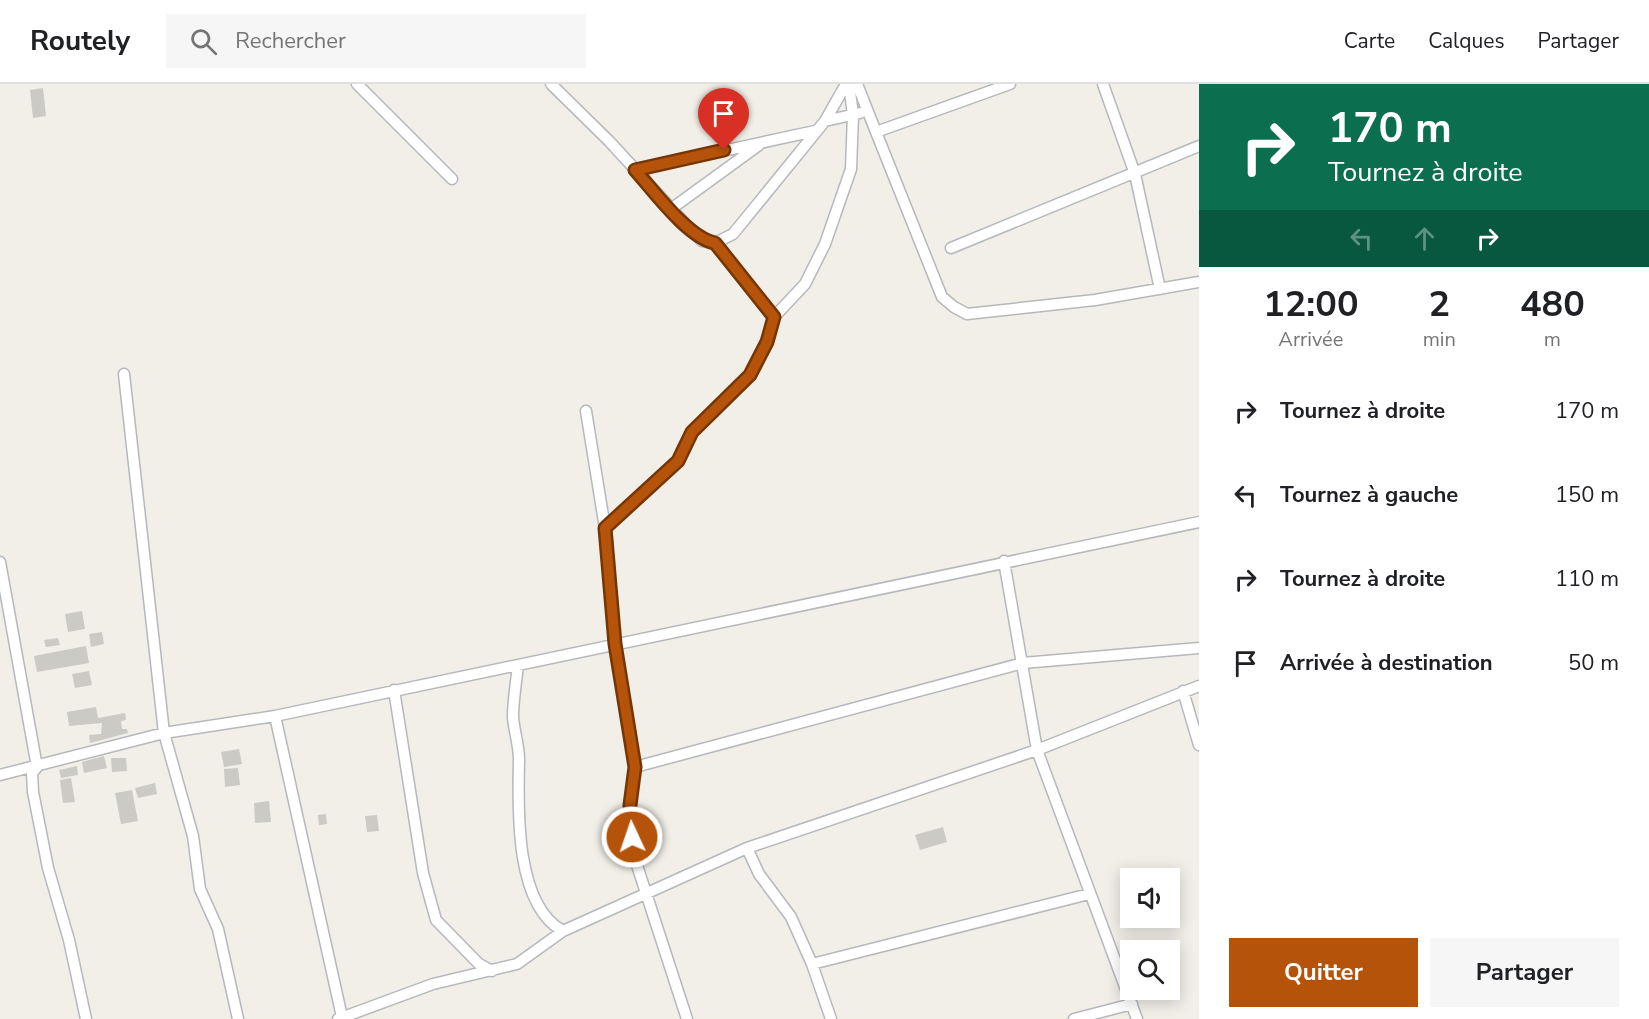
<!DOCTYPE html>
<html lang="fr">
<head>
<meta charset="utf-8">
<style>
  :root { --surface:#fff; --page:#f6f6f6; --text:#202124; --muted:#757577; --line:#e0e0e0; --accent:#b45309 }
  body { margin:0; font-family:"Nunito Sans",sans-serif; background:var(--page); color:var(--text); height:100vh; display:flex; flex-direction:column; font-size:22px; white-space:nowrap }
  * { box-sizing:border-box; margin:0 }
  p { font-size:20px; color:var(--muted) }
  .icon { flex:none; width:33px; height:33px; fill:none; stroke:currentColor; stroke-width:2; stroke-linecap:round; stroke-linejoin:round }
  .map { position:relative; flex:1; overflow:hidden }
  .panel { display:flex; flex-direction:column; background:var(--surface); width:450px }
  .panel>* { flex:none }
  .top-card { background:#0b6e4f; color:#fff; overflow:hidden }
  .buttons { position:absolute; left:1120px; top:784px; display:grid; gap:12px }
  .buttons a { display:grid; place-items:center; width:60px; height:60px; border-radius:0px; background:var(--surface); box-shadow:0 3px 15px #0003; font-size:30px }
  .pin { position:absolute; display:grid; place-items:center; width:51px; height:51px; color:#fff; margin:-62px -26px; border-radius:50% 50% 50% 0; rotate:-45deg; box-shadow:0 0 6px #0007 }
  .pin .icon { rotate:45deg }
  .me { position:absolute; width:66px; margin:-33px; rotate:357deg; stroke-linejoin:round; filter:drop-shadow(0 0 4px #0008) }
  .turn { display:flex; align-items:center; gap:21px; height:126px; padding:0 30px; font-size:27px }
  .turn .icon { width:78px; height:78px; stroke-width:2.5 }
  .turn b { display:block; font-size:42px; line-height:51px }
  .lanes { display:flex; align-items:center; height:57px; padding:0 30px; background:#0003; justify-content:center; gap:30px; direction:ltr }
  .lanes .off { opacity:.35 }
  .eta { display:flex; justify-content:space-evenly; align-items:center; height:102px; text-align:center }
  .eta b { font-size:36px; font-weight:700; line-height:42px }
  .button { display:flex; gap:12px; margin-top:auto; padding:12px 30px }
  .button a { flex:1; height:69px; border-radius:0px; background:var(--accent); color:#fff; font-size:24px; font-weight:700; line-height:69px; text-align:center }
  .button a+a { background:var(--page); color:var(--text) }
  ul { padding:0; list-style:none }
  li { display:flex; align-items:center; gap:18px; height:84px; padding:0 30px }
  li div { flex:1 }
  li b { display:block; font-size:22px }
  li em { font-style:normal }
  header { display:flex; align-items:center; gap:36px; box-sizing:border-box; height:84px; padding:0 30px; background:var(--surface); border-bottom:2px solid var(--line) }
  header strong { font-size:28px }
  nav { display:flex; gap:33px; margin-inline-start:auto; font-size:21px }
  .search { width:420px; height:54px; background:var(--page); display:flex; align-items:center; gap:15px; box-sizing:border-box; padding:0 21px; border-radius:0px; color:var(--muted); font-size:22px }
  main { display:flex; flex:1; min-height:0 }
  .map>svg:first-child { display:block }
</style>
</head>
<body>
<header>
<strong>Routely</strong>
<div class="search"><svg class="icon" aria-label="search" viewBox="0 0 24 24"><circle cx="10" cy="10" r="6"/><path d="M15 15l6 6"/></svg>Rechercher</div>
<nav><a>Carte</a><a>Calques</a><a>Partager</a></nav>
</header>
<main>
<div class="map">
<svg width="1199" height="935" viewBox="0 0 1199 935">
  <rect width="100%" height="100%" fill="#f1efe8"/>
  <path fill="#cccac5" d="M43,4l3,28 -13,2 -3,-28z
    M82,527l3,18 -17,3 -3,-18z
    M102,548l2,12 -13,3 -2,-13z
    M58,554l2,7 -14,2 -2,-7z
    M86,562l3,17 -52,9 -3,-16z
    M89,587l3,14 -17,3 -3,-14z
    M96,623l2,11 27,-5 1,7 -5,1 1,8h5l1,4 -38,10 -1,-8 12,-1 1,-11 -33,3 -2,-14z
    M239,665l3,15 -18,3 -3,-15z
    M104,672l3,12 -23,5 -2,-11z
    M111,674h15l1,13 -15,1z
    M77,682l1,9 -17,3 -2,-8z
    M238,684l2,17 -15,2 -1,-18z
    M71,694l4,24 -12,1 -3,-23z
    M155,699l2,11 -19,4 -3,-10z
    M132,706l6,31 -17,3 -6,-31z
    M269,717l2,21 -16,1 -1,-20z
    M326,730l1,10 -8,1 -1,-10z
    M377,731l2,16 -12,1 -2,-16z
    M943,743l4,15 -27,8 -5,-15z"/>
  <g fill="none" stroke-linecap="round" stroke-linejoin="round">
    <g stroke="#b5b8bc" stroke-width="13">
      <path id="minor" d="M357,0l95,95
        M551,0l58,57 80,87 13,13 13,2 18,-9 92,-113 21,-37
        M857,0l19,48 134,-48
        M1103,0l32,90 25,115
        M825,37l35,-8
        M876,48l66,165 12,10 13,7 128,-14 104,-18
        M635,86l180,-39
        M671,125l88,-64
        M715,159l59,74
        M951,164l248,-102
        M124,290l40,359 29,103 7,53 18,40 20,90
        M586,327l19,117 10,116 20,123 -5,38 3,48 54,166
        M605,444l73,-67 14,-29 58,-57 17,-33 7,-25 31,-33 20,-40 26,-75 2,-54 -4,-31
        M0,478l37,205 -5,6 1,19 15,76 21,72 17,79
        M518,582c-2,17 -5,35 -5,51 1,14 6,28 6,42 -1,47 -5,146 44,172
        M394,606l29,183 13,47 43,44 13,7
        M1183,607l16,54
        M275,632l67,301
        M635,683l388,-104 176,-15
        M0,691l164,-42 111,-17 924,-194
        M747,764l12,26 32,43 21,47 19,55
        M812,880l277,-70
        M338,935l95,-35 84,-20 46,-33 184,-83 290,-98 -33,-189
        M1074,935l58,-15
        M1137,935l-100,-269 162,-64"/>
    </g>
    <use href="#minor" stroke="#fff" stroke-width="10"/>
  </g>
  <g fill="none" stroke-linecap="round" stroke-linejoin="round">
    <g stroke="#753606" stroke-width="15">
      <path id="route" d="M632,753l-2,-32 5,-38 -20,-123 -10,-116 73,-67 14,-29 58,-57 17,-33 7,-25 -59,-74c-27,-5 -61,-52 -80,-73l89,-20"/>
    </g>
    <use href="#route" stroke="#b45309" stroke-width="10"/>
  </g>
</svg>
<div class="buttons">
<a><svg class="icon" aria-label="sound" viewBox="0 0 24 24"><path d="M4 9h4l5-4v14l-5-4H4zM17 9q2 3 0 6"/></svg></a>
<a><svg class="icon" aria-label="search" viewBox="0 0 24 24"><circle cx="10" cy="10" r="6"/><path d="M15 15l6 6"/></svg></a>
</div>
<div class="pin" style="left:724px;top:66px;background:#d93025"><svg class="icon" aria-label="arrive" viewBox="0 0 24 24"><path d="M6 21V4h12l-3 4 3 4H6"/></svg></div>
<svg class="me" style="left:632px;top:753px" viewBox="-20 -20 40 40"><circle r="17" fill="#b45309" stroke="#fff" stroke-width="3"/><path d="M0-11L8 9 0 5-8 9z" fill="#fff"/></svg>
</div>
<section class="panel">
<div class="top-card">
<div class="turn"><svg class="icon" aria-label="right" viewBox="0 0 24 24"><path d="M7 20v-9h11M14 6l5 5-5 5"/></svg><div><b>170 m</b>Tournez à droite</div></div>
<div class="lanes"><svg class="icon off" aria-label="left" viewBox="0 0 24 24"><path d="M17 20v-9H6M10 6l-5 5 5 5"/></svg><svg class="icon off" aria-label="ahead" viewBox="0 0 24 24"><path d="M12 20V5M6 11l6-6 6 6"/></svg><svg class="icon" aria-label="right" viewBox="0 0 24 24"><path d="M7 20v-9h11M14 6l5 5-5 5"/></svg></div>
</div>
<div class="eta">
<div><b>12:00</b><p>Arrivée</p></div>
<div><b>2</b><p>min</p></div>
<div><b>480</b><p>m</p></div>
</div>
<ul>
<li><svg class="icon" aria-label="right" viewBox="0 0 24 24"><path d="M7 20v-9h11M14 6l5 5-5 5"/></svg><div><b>Tournez à droite</b></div><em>170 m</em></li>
<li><svg class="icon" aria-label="left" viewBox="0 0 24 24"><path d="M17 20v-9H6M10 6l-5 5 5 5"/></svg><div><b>Tournez à gauche</b></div><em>150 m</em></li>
<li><svg class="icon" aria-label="right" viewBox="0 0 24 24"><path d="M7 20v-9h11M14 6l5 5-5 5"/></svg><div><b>Tournez à droite</b></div><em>110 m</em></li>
<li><svg class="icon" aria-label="arrive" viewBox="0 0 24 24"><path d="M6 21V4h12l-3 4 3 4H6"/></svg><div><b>Arrivée à destination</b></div><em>50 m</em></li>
</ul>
<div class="button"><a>Quitter</a><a>Partager</a></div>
</section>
</main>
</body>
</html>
